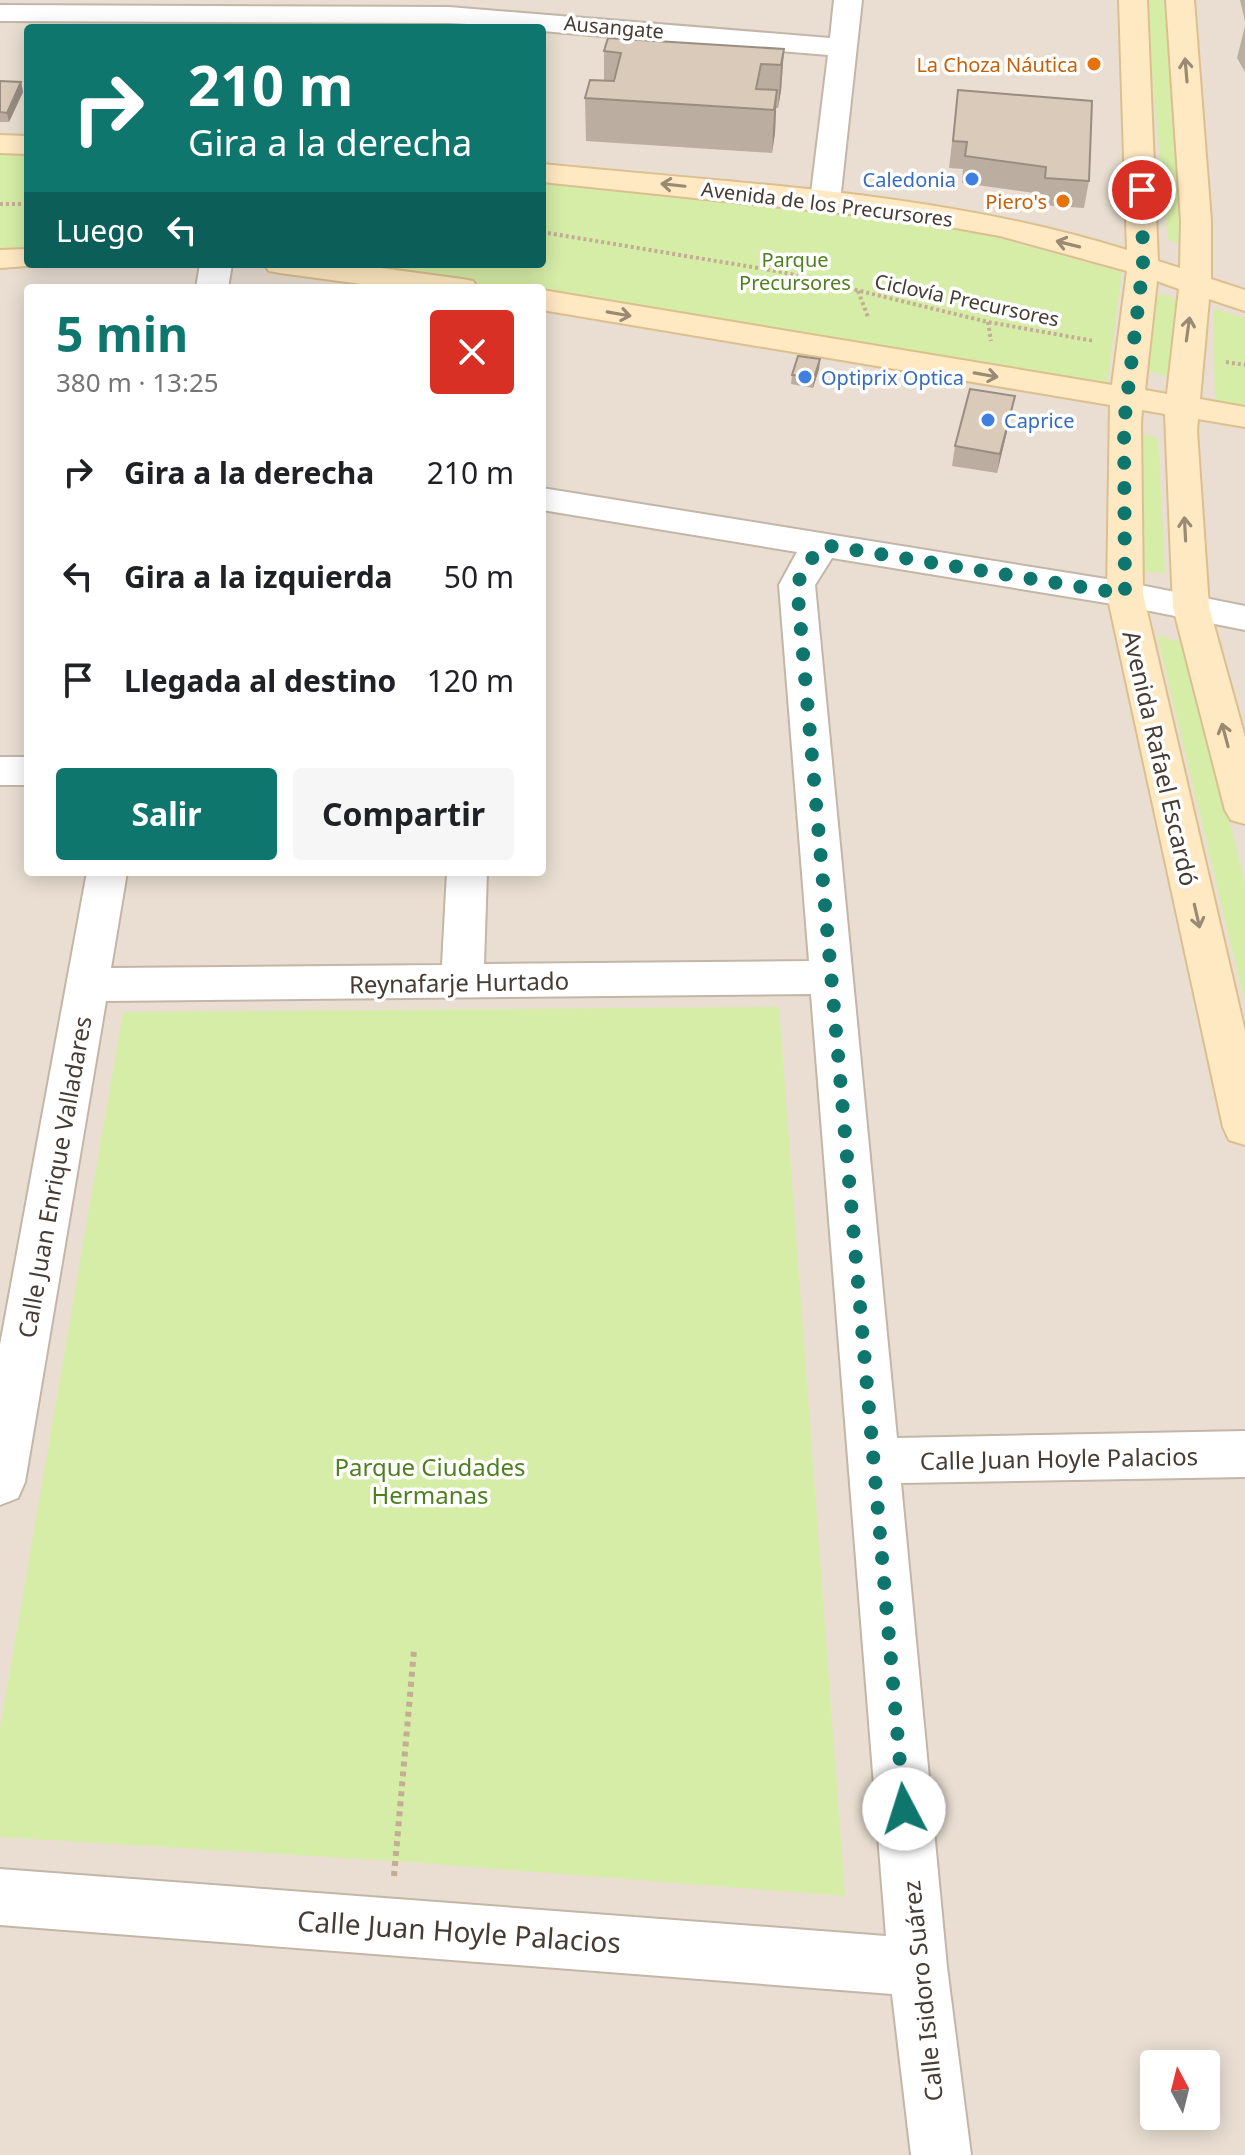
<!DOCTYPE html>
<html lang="es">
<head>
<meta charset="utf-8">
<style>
  :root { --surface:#fff; --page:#f6f6f6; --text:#202124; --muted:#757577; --accent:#0f766e }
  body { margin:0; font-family:"Noto Sans",sans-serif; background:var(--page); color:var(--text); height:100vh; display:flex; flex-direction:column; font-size:30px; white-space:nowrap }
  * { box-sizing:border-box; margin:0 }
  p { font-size:26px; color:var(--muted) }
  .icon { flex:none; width:44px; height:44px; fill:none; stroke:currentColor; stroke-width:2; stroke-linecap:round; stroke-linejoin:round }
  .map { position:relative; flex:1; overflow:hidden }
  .panel { position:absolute; left:24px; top:284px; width:522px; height:592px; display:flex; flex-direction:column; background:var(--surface); border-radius:8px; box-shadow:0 4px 20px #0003 }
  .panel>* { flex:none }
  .top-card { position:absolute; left:24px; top:24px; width:522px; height:244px; border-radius:8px; box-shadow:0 4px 20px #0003; background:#0f766e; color:#fff; overflow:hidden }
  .needle { width:52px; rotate:353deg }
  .buttons { position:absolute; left:1140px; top:2050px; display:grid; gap:16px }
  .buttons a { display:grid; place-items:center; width:80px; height:80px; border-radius:8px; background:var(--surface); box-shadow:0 4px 20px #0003; font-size:40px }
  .pin { position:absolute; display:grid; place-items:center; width:68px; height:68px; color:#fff; margin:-34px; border:4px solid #fff; border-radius:50%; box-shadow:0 2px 8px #0007 }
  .me { position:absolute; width:88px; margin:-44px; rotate:355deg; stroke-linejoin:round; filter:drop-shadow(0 0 6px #0008) }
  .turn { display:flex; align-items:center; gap:28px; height:168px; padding:0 32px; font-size:36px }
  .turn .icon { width:104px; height:104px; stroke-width:2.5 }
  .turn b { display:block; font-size:56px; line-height:68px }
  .then { display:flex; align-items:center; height:76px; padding:0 32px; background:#0003; gap:16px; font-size:30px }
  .round { display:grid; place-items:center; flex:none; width:84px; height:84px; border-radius:8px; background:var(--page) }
  .head { display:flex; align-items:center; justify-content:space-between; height:136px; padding:0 32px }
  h1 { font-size:48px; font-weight:700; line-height:60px; color:var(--accent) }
  .cta { display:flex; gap:16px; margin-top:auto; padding:16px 32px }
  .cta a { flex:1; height:92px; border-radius:8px; background:var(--accent); color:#fff; font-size:32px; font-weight:700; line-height:92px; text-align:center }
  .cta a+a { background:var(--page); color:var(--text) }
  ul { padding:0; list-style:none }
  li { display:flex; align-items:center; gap:24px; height:104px; padding:0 32px }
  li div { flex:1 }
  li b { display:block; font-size:30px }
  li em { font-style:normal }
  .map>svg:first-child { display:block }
</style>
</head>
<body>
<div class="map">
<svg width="1245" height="2155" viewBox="0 0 1245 2155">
  <rect width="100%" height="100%" fill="#f4ede3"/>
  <path fill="#e9ded1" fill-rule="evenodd" d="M0,0h1245v2155h-1245zM28,28h514v236h-514zM28,288h514v584h-514zM1154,2064h52v52h-52z"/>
  <path fill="#d6eda7" d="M1145,0h22l17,245 -16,-5z
    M0,153h28v97h-28z
    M542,183l263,23 179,28 138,38 -15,113 -565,-89v-8h-53l-153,-24h206z
    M1155,294l15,2 7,6 -6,66 -5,8 -17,-5 -8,-10z
    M1213,308l32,10v88l-30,-4z
    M1141,433l17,5 7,135 -27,-1z
    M1157,635l29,9 59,240v119z
    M779,1007l66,889 -449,-35 -396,-24v-109l123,-716z"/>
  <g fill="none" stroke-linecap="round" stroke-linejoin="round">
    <g stroke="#c3b6a8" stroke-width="4">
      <path id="street" d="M834,0h28l-22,201 -4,6h-22l-4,-6 18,-146 -286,-24v-3l-93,-5 -449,-2v-16l449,2 381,31z
        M200,264h32l-4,24h-32z
        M542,488l583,94 120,24v24l-120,-24 -293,-48 -17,27 82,853 348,-7v46l-344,6 46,484 24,188h-60l-19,-161 -892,-69v-56l886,67 -75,-942 -705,7 -81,481 -7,16 -18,7v-160l87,-473h40l-16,96 331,-3 5,-93h40l-3,92 325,-3 -30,-376 18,-33 -255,-42z
        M0,757h28v28h-28z"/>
    </g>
    <g stroke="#dcbf8f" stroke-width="4">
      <path id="secondary" d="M1119,0h28l11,261 22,7 1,-47 -15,-221h28l17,221v58l34,11v21l-36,-12 -9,100 45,8v20l-47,-8 -1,12 12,176 36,130v87l-14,-4 -6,-10 -52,-203 -8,-193 -23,-4 -1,14 2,170 102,437v114l-16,-5 -6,-13 -116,-533 3,-189 -568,-95v-20l570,95 15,-114 -127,-35 -84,-15 -374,-39v-18c195,20 397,27 585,86zM1157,281l22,8 -12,105 -22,-4z
        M0,135l28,1v18l-28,-1z
        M28,249v15l11,1 -39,3v-18z
        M264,264h87l111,15 11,2 5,7h-87l-111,-15 -11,-2z"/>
    </g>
    <path stroke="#c4ad94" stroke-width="4" stroke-dasharray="3 3" stroke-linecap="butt" d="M0,204h28
      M542,232l240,40 206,50 106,19
      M858,291l10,26
      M988,322l3,19
      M1226,362l19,3"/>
    <path stroke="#c4ad94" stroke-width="6" stroke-dasharray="5 5" stroke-linecap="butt" d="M394,1876l20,-226"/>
    <use href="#street" fill="#fff" fill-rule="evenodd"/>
    <use href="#secondary" fill="#ffe9c2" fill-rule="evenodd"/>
  </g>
  <path fill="#bbaea0" d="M1240,0h5v21z
    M1245,26v46l-8,-14z
    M784,49l-3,42 -3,17h-2l-1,25 -3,20 -186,-12 -1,-43 19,-17v-30z
    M0,81l21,1 2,10 -14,30h-9z
    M958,90l131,91 -5,27 -43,-3 1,-11 -80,-11 1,-14 -14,-1z
    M820,359l-1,10 -6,19 -22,-4 1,-9z
    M1011,415l-14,58 -45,-7 3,-20z"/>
  <path fill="#998d82" d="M784,49l-3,42 -3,17 3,-43z
    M21,82l2,10 -14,30 -2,-9z
    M777,90l-2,43 -3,20 2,-43z
    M820,359l-1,10 -6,19 1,-10z
    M1015,396l-4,19 -14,58 3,-19z"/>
  <path fill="#dacaba" stroke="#998d82" stroke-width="2" d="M608,38l176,11 -3,16 -20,-1 -5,25 21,1 -3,20 -189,-12 5,-18 24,1 7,-28 -17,-2z
    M0,81l21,1 -14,31 -7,-1z
    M958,90l134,11 -3,80 -44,-3 1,-11 -81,-11 2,-14 -14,-1z
    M798,356l22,3 -6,19 -22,-3z
    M970,389l45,7 -15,58 -45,-8z"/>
  <defs><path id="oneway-shaft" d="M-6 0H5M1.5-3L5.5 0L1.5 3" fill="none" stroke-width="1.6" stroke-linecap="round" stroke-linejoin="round" transform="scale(2)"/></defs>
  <g stroke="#9a8a73">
    <use href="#oneway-shaft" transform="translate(1186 70) rotate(-95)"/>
    <use href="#oneway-shaft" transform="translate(673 185) rotate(-174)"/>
    <use href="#oneway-shaft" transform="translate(1068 244) rotate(-166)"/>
    <use href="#oneway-shaft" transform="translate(619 314) rotate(10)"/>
    <use href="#oneway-shaft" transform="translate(1188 329) rotate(-82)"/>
    <use href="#oneway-shaft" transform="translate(986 375) rotate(10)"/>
    <use href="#oneway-shaft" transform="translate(1185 529) rotate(-93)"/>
    <use href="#oneway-shaft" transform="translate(1225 735) rotate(-105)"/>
    <use href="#oneway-shaft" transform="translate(1197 916) rotate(77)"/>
  </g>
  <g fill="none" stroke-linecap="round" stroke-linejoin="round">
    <path stroke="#0f766e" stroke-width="14" stroke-dasharray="0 25.2" d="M904,1809l-107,-1224 9,-20 18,-20 301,49 -1,-170 19,-159 -1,-75"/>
  </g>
  <g fill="#e8710a" stroke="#fff" stroke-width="3">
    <circle cx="1094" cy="64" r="8"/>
    <circle cx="1063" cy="201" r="8"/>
  </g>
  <g fill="#3f7fe0" stroke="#fff" stroke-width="3">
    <circle cx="972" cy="179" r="8"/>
    <circle cx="805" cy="377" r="8"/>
    <circle cx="988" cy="420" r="8"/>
  </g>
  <g text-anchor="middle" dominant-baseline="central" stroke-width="7" stroke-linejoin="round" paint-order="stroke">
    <g font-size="20" fill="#473c33" stroke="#fff">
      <text transform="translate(614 27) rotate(5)">Ausangate</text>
      <text transform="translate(827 204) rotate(7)">Avenida de los Precursores</text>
      <text transform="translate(967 300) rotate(12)">Ciclovía Precursores</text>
    </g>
    <g font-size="20" fill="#c56008" stroke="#fff" text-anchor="end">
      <text x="1078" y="64">La Choza Náutica</text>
      <text x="1047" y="201">Piero's</text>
    </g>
    <g font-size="20" fill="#366cbe" stroke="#fff" text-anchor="start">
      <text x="956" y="179" text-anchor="end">Caledonia</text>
      <text x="821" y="377">Optiprix Optica</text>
      <text x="1004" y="420">Caprice</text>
    </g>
    <g font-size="20" fill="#4f7f1f" stroke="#fff">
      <text x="795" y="259">Parque<tspan x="795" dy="23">Precursores</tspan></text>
    </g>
    <g font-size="24" fill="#473c33" stroke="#fff">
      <text transform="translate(1161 758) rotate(77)">Avenida Rafael Escardó</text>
      <text transform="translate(459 982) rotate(-1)">Reynafarje Hurtado</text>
      <text transform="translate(54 1177) rotate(-80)">Calle Juan Enrique Valladares</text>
      <text transform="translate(1059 1458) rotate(-1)">Calle Juan Hoyle Palacios</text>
      <text transform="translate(922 1991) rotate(-96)">Calle Isidoro Suárez</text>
    </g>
    <g font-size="24" fill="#4f7f1f" stroke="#fff">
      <text x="430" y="1466">Parque Ciudades<tspan x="430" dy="28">Hermanas</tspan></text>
    </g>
    <g font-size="28" fill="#473c33" stroke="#fff">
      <text transform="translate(459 1931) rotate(4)">Calle Juan Hoyle Palacios</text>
    </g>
  </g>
</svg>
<div class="buttons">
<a><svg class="needle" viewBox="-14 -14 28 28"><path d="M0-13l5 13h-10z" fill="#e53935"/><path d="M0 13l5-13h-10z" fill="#757577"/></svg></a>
</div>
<div class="pin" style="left:1142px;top:190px;background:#d93025"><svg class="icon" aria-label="arrive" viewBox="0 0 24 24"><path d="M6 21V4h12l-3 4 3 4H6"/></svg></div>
<svg class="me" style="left:904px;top:1809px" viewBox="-20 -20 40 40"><circle r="19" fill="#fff"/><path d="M0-13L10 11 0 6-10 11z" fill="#0f766e"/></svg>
<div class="top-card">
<div class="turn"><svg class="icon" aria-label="right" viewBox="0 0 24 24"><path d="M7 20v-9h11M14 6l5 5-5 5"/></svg><div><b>210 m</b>Gira a la derecha</div></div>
<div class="then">Luego<svg class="icon" aria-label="left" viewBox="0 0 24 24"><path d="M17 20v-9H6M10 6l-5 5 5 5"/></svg></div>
</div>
<section class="panel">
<div class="head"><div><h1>5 min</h1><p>380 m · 13:25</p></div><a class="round" style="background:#d93025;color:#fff"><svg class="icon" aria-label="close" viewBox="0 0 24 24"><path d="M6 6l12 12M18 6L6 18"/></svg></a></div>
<ul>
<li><svg class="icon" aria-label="right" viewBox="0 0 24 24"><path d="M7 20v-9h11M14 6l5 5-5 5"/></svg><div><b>Gira a la derecha</b></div><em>210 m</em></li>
<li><svg class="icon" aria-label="left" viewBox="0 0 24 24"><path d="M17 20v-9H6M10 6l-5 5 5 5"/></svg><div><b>Gira a la izquierda</b></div><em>50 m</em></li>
<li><svg class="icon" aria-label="arrive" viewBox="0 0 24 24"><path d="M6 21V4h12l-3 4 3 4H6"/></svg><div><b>Llegada al destino</b></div><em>120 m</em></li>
</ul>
<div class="cta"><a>Salir</a><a>Compartir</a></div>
</section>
</div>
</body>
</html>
